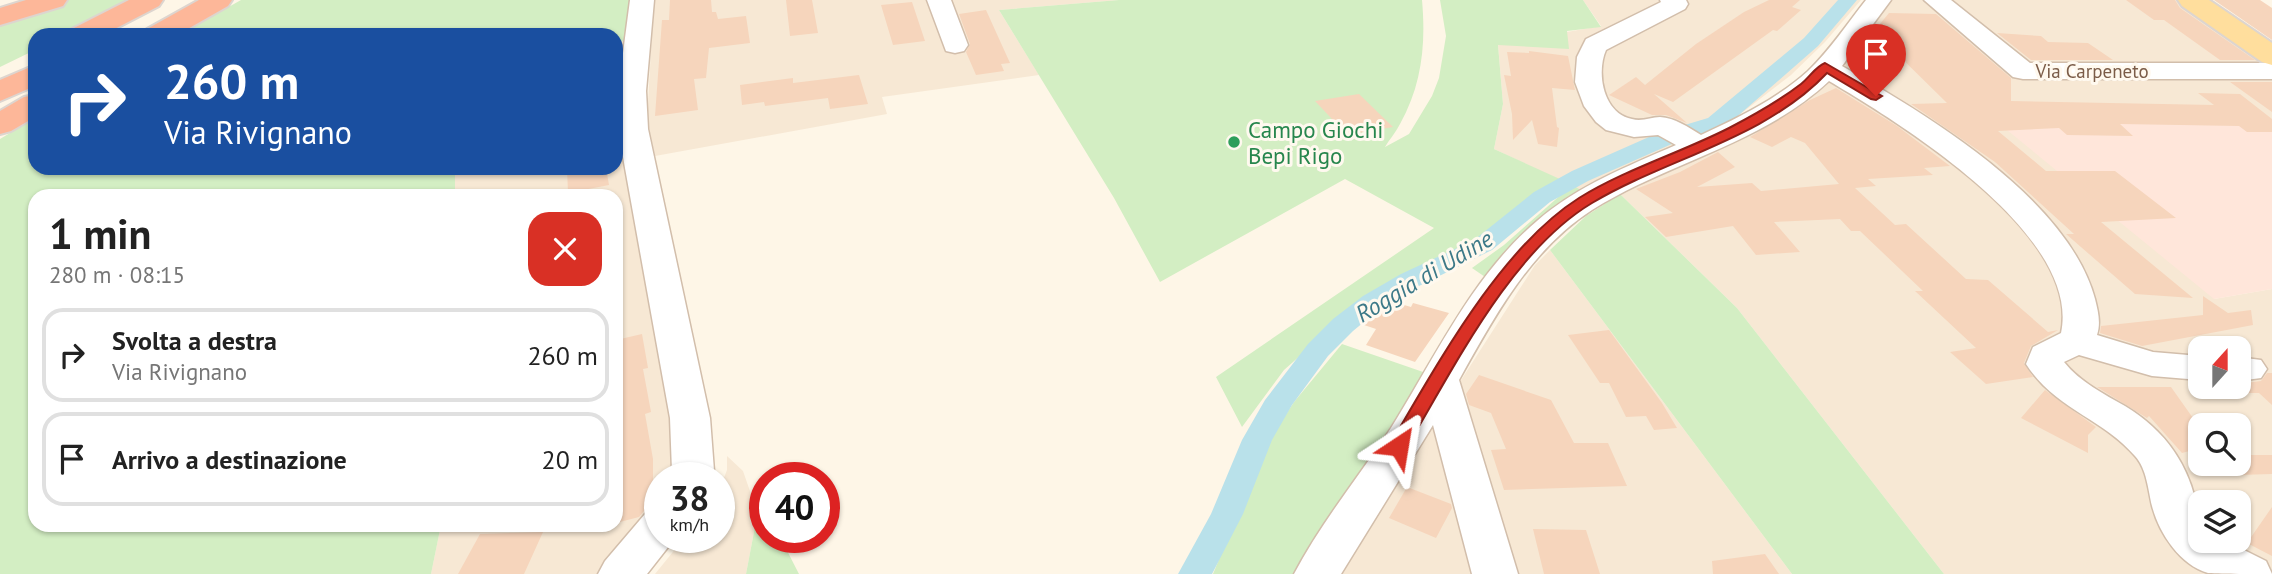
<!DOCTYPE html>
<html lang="it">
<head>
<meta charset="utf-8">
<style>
  :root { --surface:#fff; --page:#f2f2f2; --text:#222; --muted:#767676; --line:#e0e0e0 }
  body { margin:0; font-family:"PT Sans",sans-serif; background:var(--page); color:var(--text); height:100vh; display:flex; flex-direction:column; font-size:26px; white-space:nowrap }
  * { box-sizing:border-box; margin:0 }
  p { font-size:23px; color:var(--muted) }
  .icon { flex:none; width:38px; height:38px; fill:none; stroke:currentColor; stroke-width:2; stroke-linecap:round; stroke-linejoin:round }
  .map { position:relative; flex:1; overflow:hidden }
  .details { position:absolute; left:28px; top:189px; width:595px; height:343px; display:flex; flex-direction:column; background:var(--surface); border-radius:21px; box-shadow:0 2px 5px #0004 }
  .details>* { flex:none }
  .top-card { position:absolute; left:28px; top:28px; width:595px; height:147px; border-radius:21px; box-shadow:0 2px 5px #0004; background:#1a4fa0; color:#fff; overflow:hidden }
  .needle { width:46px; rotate:21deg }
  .controls { position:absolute; left:2188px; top:336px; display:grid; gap:14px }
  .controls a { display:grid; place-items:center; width:63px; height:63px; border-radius:14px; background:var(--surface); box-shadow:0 2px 5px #0004; font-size:35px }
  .speed { position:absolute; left:644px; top:462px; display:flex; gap:14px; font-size:35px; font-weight:700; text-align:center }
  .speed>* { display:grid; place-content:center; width:91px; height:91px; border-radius:50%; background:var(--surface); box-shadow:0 2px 5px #0004; line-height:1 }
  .speed small { font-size:18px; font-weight:400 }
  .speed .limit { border:10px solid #d22; background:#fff; color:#111 }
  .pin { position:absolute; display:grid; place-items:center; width:60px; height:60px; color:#fff; margin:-72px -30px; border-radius:50% 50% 50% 0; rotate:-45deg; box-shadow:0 0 7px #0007 }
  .pin .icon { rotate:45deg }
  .me { position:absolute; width:77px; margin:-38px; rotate:33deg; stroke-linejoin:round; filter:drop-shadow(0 0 5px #0008) }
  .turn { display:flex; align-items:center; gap:24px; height:147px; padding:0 21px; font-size:32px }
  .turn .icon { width:91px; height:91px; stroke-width:2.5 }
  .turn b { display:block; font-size:49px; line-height:60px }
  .round { display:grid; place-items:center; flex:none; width:74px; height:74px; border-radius:21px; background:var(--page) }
  .head { display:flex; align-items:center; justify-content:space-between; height:119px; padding:0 21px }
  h1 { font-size:42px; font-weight:800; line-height:52px }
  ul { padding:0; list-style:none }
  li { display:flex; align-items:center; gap:21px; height:94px; margin:0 14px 10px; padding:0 7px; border:4px solid var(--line); border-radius:21px }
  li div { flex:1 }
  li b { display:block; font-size:26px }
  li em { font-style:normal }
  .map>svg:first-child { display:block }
</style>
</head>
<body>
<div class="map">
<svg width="2272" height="574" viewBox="0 0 2272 574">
  <rect width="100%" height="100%" fill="#fef6e7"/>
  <path fill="#f7e8d4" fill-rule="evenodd" d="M654,0h465l-120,10 40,65 -157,22 5,17 -232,42 -8,-37z
    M1583,0h278l-36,42 -34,33 -61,47 -120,52 -29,16 -87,-41 9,-45 -5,-60 103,-18z
    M1891,0h289l92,65v65l-58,169 58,-10v285h-328l-207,-266 -117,-114 145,-69 40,-23 28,-26zM2200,348h38v39h-38zM2200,425h38v39h-38zM2200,502h38v39h-38z
    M630,40l51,438h-21v33l-49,63h-180l10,-49h175v-329h-161v-28h161v-126z
    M1550,250l242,324h-281l-55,-186 79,-123z
    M1439,414l43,160h-142z
    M727,456l16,15 9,26 2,35 -8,42h-91l30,-37h34v-46l8,-21z"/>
  <path fill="#ffe6da" d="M2247,112l25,18v159l-58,10 -207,-169z"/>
  <path fill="#d3eec3" d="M68,0h68l-70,35h-31v15l-35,17v-46z
    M241,0h393l-4,40 -14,2v-7h-437z
    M1119,0h303c4,44 0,85 -22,124 -4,8 -11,16 -15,23l24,-13 23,-38 7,-18 7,-42 -6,-36h143l18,27 -34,4 2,18 -71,-4 5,59 -9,45 68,31 -26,13 -62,50 -36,14 -66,38 -26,20 -62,55 -42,57 -26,-50 218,-149 -89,-49 -185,103 -46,-84 -115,-188z
    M35,118v50h420v28h-420v329h406l-10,49h-431v-435z
    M1572,185l9,5 -23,16 -70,73 -16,-11 32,-23z
    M1620,194l117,114 207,266h-152l-242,-324 36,-34z
    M1342,344l84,29 -130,201h-83l53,-129 28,-43z
    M752,497l13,18v22h15l19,37h-53l8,-42z"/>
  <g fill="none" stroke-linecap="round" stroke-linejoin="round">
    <path fill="#b9e1ea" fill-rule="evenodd" d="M1838,0h19l-39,46 -94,82 -50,15 -86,38 -38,21 -58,48 -73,36 -38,22 -28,23 -25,25 -36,49 -20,35 -29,74 -31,60h-34l33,-60 31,-74 23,-40 43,-56 25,-25 30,-23 38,-22 73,-34 60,-48 38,-21 86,-38 50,-15 96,-80z"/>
  </g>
  <path fill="#f6d5bc" d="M670,0h41l1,12h4l2,7 28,-3 4,27 -41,5 -3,30 -12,1 4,31 -43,6 7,-96h7z
    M786,0h26l6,33 -28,3z
    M1769,0h31l-8,7 9,3 -24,21 -4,-1 -100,72 -19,-8 33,29 -21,-8h-14l-43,-20 27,-18 9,8 51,-41 48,-32z
    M2126,0h49l5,8 75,52h-35l-56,-40h-10z
    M2214,0h46l12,8v32z
    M912,2l13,39 -32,4 -12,-40z
    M986,10l24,53 -9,1 3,7 -28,4 -10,-23 4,-8 -11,-30z
    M1889,13l47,1 75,64v23l203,4 -16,-12 42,1 32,25v13h-25l-8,-6 -119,-2 13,12 -66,-1 -8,-7 -61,3 48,40h69l61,47 -75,4 92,76 -58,-4 -69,-60h8l-79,-72 -84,-58 36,-1 -56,-55 -14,18 -26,-7z
    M1997,33l44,3 7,6 40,1 25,17h-82z
    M1529,51l39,5 7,34 -23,-2 5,39 2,1 -2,19 -19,-3 -6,-24 -19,20 -1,-26 -8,-39 7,1 -4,-24 22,1z
    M859,75l9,29 -38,5 -2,-11 -63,8 -1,-4 -22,3 -2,-20 53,-7v5z
    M2230,82h42v30z
    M1836,88l61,38 53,40 -26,2 9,7 -65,4 8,7 -21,2 40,37 11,-1 60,55 22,1 60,52 10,-2 -27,16 -7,17 9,14 -47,7 -36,-32 26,-4 -61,-57h8l-63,-60h-9l-11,-12 -66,3 26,30 -44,3 -23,-29 -67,11 -21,-20 28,-4 -37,-24 44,-17 38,-20 17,15 -38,20 55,-4 9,8 78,-7 -34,-41 -14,-6 -19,10 -22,-10 60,-37z
    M1359,94l34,33 -46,8 -32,-34z
    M567,168h39l3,17 -41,8z
    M2203,296l25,17 23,-3 2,15 -111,21 -42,-13 1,-7 102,-11z
    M1394,302l17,5 2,-4 36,10 -34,49 -49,-17 10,-16 -12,-4z
    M1609,330l53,73 15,25 -23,2 -8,-14 -20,1 -17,-34h-9l-32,-48z
    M642,334l6,34 -5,1 8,43 -6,2 8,45v50l-9,2 -5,6 -23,6v-183z
    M2267,373h5v32l-13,-12h-21v-9l23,-3z
    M1479,375l72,25 23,43h34l19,43 -123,4 -13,-40 15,-1 -15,-36 -22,-8 -3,-11z
    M2097,387h74l29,41v20l-18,5 -33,-37 -2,2z
    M2045,390l51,37 -8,8v18l-67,-35z
    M2238,455h34v19l-34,1z
    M1407,487l44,17 1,4 -16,30 -47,-20z
    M2272,507v49l-25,-13z
    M1533,529l53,1 14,44h-56z
    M543,532l-19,42h-66l22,-40z
    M1765,554l14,20h-66l-1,-13z"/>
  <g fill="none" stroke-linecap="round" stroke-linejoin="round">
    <g stroke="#d2beab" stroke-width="3">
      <path id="minor" d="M630,0h24l-8,91 2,38 62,289 4,53 -4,7h-42l4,-7 -2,-53 -52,-289v-38z
        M927,0h24l17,45 -4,6 -9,2 -9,-2z
        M1660,0h26l2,4 -3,5 -79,41c-10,23 -3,63 26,69 10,3 19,-2 28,-2 15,1 28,10 41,18 37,-17 76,-36 107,-64 22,-21 39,-47 58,-71h25l-49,66c86,49 226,133 253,233 3,12 6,24 2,36l56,17 47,4v24l-48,-4 -73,-21 -15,7c16,20 40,32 61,44 50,30 75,77 75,135h26l40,20 6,13c-17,0 -49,0 -64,-1 -28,-8 -49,-40 -56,-67 -4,-16 -5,-37 -17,-50 -33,-38 -80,-47 -109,-92l7,-17 28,-14c21,-98 -161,-210 -232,-252 -67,63 -161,81 -237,129 -62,40 -98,107 -133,170l59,194h-46l-39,-149 -92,149h-47c27,-51 65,-98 97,-146 44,-70 81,-152 146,-207 40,-35 91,-55 139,-76l-18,-10 -24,2 -28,-7 -10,-8 -12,-16 -9,-24 2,-25 9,-18 75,-37z
        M1924,0h27l79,63h242v16h-249l-10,-2z
        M2238,357l23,3 6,9 -6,9 -23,3z
        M660,510v27h16l-29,37h-49l7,-13 40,-47z"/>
    </g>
    <g stroke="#ddd5cf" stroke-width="4">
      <path id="major" d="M2178,0h31l63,43v22l-10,-3 -80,-56z"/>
    </g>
    <g stroke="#ddd5cf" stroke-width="4">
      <path id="highway" d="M26,0h41l-4,6 -63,19v-17z
        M129,0h34l-4,6 -56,29h-35l4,-6z
        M199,0h33l-4,6 -51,29h-34l4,-6z
        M35,65v21l-35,15v-21z
        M35,95v22l-24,14 -11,3v-23l24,-14z"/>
    </g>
    <use href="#minor" fill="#fff" fill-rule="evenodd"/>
    <use href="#major" fill="#ffde9d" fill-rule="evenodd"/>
    <use href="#highway" fill="#fdb799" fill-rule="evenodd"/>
  </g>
  <path fill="#d93025" stroke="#8d1f18" stroke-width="2" d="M1825,63l57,33 -6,4 -5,-1 -44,-26c-62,66 -160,85 -235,130 -82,49 -139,167 -187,247h-13l-3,-4c48,-81 111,-198 190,-248 47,-29 101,-45 150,-70 25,-13 50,-27 72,-44 9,-7 14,-17 24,-21z"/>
  <circle fill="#2e9e5b" stroke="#fff9ef" stroke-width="2.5" cx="1234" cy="142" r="7"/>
  <g text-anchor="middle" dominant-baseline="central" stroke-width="6" stroke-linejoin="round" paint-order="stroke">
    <g font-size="19" fill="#7b5c48" stroke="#fff9ef">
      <text x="2092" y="71">Via Carpeneto</text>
    </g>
    <g font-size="23" fill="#27864d" stroke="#fff9ef" text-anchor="start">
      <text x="1248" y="129">Campo Giochi<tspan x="1248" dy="26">Bepi Rigo</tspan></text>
    </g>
    <g font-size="24" font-style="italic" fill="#3c7988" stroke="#fff9ef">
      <text transform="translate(1424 276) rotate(-31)">Roggia di Udine</text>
    </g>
  </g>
</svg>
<div class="controls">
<a><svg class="needle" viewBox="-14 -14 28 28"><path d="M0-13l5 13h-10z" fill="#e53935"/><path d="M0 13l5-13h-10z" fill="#767676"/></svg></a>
<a><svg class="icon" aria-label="search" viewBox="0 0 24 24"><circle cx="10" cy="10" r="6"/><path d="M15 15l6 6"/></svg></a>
<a><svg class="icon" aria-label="layers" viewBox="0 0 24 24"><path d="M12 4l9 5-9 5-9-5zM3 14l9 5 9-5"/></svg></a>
</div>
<div class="speed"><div>38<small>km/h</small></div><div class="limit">40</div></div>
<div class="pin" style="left:1876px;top:96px;background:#d93025"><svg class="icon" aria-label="arrive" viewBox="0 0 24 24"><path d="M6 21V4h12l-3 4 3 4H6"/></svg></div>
<svg class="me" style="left:1399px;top:446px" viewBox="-20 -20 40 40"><path d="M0-17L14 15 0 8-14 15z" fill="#d93025" stroke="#fff" stroke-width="4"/></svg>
<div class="top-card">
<div class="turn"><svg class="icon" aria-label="right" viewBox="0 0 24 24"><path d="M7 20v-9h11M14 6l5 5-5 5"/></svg><div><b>260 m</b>Via Rivignano</div></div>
</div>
<section class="details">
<div class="head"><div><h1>1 min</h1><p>280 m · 08:15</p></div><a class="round" style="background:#d93025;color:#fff"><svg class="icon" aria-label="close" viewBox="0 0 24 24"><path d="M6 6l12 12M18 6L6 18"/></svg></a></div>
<ul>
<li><svg class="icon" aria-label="right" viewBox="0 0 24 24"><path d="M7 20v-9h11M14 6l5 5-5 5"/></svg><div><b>Svolta a destra</b><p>Via Rivignano</p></div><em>260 m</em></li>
<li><svg class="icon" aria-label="arrive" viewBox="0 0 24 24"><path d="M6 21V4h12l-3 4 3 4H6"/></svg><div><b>Arrivo a destinazione</b></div><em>20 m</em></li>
</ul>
</section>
</div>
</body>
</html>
